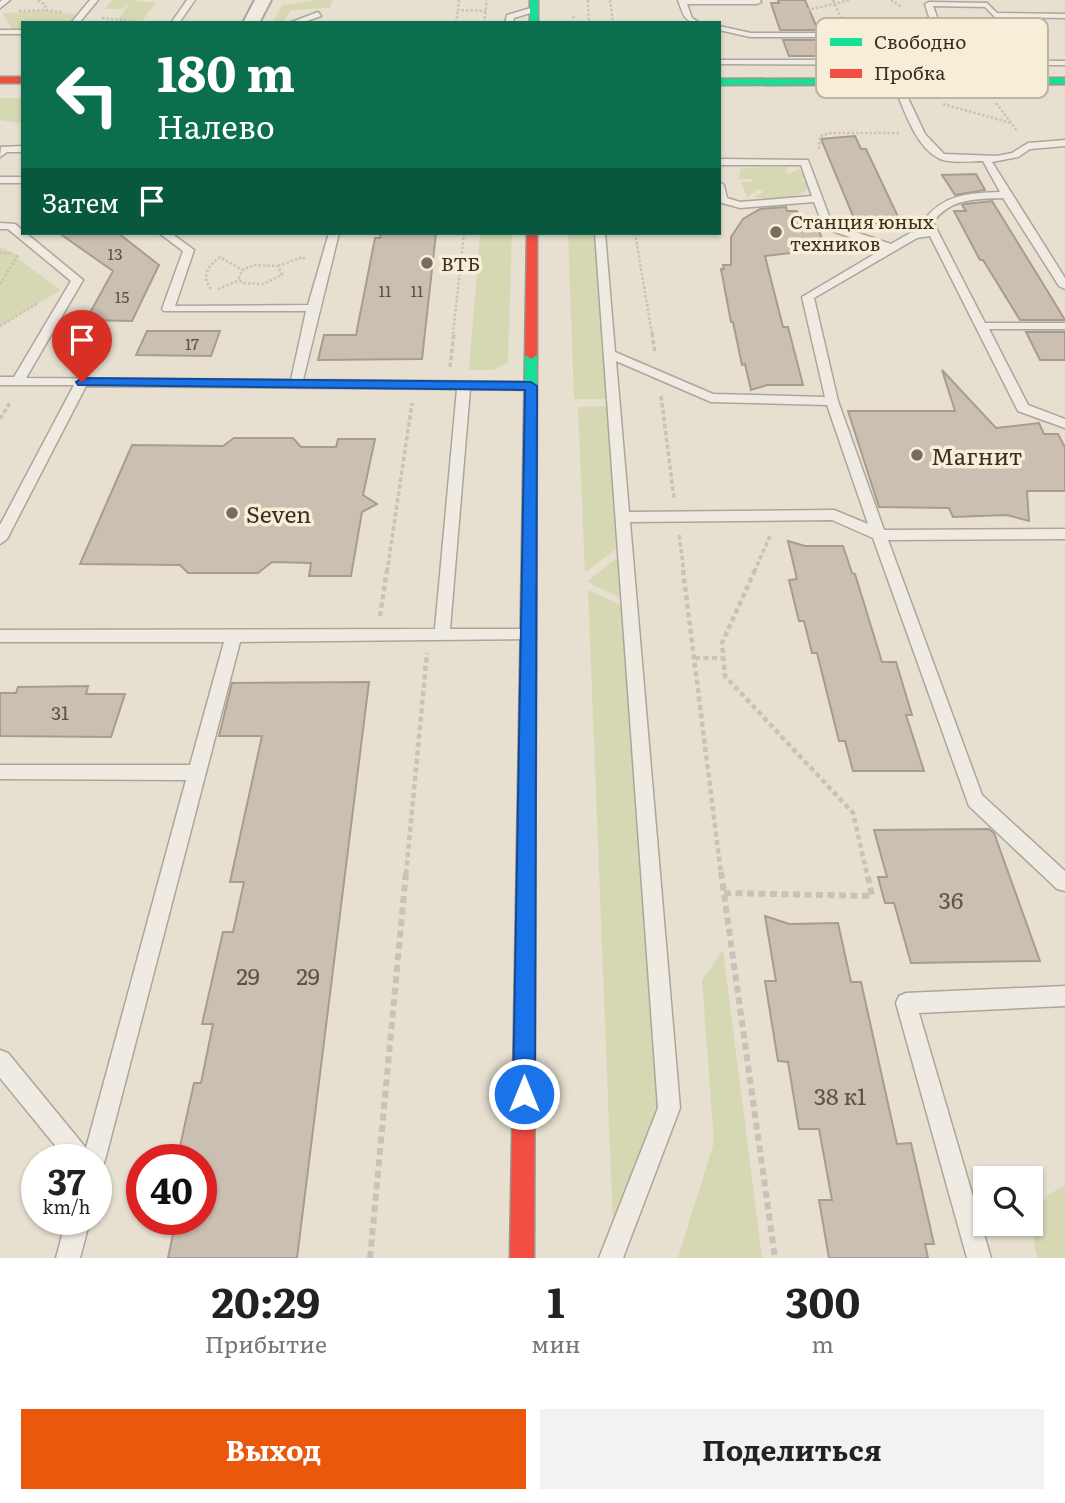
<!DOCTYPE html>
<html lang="ru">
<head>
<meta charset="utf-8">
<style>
  :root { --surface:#fff; --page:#f2f2f2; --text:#222; --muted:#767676; --accent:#ea580c }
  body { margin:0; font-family:Literata,serif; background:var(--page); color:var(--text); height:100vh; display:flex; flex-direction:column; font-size:26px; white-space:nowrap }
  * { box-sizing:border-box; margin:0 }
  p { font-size:23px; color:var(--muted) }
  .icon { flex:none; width:38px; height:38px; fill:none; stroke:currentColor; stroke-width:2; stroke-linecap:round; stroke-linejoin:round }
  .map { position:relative; height:1258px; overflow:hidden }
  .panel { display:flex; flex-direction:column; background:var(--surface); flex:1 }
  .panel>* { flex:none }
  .hud { position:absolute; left:21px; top:21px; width:700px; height:214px; border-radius:0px; box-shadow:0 2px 5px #0004; background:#0b6e4f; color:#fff; overflow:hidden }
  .controls { position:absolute; left:973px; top:1166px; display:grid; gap:14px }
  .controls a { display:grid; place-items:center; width:70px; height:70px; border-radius:0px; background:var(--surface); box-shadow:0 2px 5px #0004; font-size:35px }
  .speed { position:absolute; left:21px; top:1144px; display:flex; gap:14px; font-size:35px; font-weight:700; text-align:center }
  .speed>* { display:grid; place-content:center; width:91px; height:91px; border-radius:50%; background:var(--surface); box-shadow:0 2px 5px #0004; line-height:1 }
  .speed small { font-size:18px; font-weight:400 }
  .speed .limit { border:10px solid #d22; background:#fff; color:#111 }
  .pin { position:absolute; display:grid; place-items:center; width:60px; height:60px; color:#fff; margin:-72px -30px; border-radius:50% 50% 50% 0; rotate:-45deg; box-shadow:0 0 7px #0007 }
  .pin .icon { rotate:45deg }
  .me { position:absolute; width:77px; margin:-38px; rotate:0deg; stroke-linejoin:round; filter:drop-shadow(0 0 5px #0008) }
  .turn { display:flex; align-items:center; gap:24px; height:147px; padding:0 21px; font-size:32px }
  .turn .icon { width:91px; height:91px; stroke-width:2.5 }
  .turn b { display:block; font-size:49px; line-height:60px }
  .then { display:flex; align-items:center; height:66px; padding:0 21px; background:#0003; gap:14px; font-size:26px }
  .eta { display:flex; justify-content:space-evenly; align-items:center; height:119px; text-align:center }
  .eta b { font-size:42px; font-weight:700; line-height:49px }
  .cta { display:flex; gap:14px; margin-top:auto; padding:14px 21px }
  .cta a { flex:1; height:80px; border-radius:0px; background:var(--accent); color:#fff; font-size:28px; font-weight:700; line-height:80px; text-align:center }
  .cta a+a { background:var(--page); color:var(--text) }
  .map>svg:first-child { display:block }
</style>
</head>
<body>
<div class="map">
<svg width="1065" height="1258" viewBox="0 0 1065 1258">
  <rect width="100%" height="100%" fill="#e7e0d1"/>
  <path fill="#d6d7b3" d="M112,0h25v2h19l-13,18h-25l13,-19 -8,8h-18z
    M318,0h15l-3,8 -39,2 -7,11 3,2h-14l9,-18z
    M45,11l35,4 -7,8h-50v6h-11l-10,-16z
    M0,98h23v26l-23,-4z
    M762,167h26l-2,5 3,2 9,-5 11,8 -9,3 11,2 -1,6c-17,12 -35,12 -56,9l10,-5 -6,-3 -11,8 -6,-15h10l1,-3h-13l1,-10z
    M480,233h32l-4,129 -14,8h-25z
    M568,233h27l14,166h-35z
    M0,247l18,8 -1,3 44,32 -61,36z
    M611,406l12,138 -38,28 -7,-165z
    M625,551l4,51 -42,-20z
    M588,590l40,18 37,499 -52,120z
    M723,950l39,308h-84l36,-116 -12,-162z
    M1065,1186v72h-27c-10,-32 -7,-59 27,-72z"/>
  <path fill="#cbbfb2" stroke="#a89c90" stroke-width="2" d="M778,0h27l13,30h-38l-9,-27h8z
    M783,40h38l7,16h-39z
    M855,136l6,13h5l35,74h-25l-18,5 -37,-89z
    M976,174l9,16 -30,5 -13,-20z
    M992,201l53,86 20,33h-45l-37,-60h-3l-26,-49h12l-4,-6 3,-1z
    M786,207l1,4h10l2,7h16l10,31 -60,7 18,71h5l15,58h-36l-16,5 -6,-26 -3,1 -9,-43h-2l-10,-53h3l-1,-4h8v-28l12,-18 17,-10z
    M59,233h59l41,32 -27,56 -46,-1 27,-49z
    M381,233h55l-14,126 -104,1 6,-25h32l19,-97h5z
    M147,331h73l-9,25 -75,-1z
    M1026,332h39v28h-25z
    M942,370l54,58 43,-5 5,11h14l7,13v44h-38l2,30 -22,-6 -54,2 -4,-9 -70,-1 -31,-96h107z
    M234,438h59l8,9h35l2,-8h37l-12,56 14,9 -15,8 -11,64h-42l2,-13 -39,-1 -14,11h-70l-8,-8 -100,-1 52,-119 91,1z
    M788,541l17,5h38l9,27 3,1 27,88h14l16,53h-6l18,56h-71l-8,-30h-6l-22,-88h-5l-8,-32h-5l-10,-41 8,-1z
    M369,682l-72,576h-129l8,-38h25v-60h-24l17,-77h7l12,-59h-11l21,-92h10l11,-50h-14l32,-146h-43l13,-53z
    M88,686l-2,8h39l-14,43 -111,-1v-43h16l2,-6z
    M989,829l5,4 46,128 -129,2 -17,-60h-9l-7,-26h9l-13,-47z
    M765,916l24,8 49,-1 13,59h10l36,162 14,-1 23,101h-9l3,14h-99l-10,-58h13l-13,-71h-20l-11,-67 -10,-1 -13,-80h11z"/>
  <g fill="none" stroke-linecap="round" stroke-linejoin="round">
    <g stroke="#ada599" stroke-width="3">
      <path id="lane" d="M2,0h8l-10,8v-6z
        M90,0h8l-19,23h-8z
        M187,0h8l-16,23h-8z
        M678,0h82l1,2 -4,2h-70l5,14 8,5c-16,0 -17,-9 -22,-23z
        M929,2l58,1 10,10 68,1v4l-70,-1 -10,-10 -52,-1 7,19 26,35 99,1v4h-95l2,3 -4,2 -6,-5 -243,-1v-4h239l-24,-33h-54l-22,10h-108l-31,-7v-4l32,7h106l22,-10h52l-6,-19z
        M534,7l3,4 -23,7 -1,5h-8l2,-8z
        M318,12l3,4 -20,7h-12z
        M0,30h23v4h-23z
        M896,78l4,3 25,53 19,20 53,2 15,-3 16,-10 37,-3v6l-35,3 -12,8 -26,5 73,116v11l-6,-3 -56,-88c-28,1 -52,0 -70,24l52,101h80v6h-76l39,76 37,14v9l-47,-17 -88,-175 -13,2 -103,60 24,103 46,129 181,-1v10l-177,1 94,255 83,76v20l-8,-2 -88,-83 -96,-268 -41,-18 -202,2 50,586 -57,150h-24l59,-150 -63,-875h10l10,119 98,42 112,3 -23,-100 81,-48 -59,-21 -10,-26 -74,6 -21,-6v-20l5,3 3,13 13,4 72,-6 -11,-31h-82v-6l89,1 24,64 59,20 19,-11 17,-3 -3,-10c20,-26 45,-27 76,-28l-17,-31c-13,0 -35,3 -45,-3 -25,-14 -35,-53 -46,-77zM616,361l95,41 116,3 41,119 -34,-14 -205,2z
        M23,146v6h-16l-7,5 1,-10z
        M0,177h23v6h-23z
        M0,223l15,1 68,56 -57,98 265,2 15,-69h-142l-2,-2 21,-58 -24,-18h12l23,17 -19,56 133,-1 21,-72h10l-36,147 228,2 6,4 -6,4 -61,-1 -20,240h78l6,2 2,4 -2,4 -294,3 -135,518 -3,8 -6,3v-11h-29l-67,-82v-28l8,3 78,95 100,-368 -186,-1v-14h190l34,-123h-224v-12l435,-1 22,-240 -371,-3 -79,153 -7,5v-19l74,-140h-74v-8h14l57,-96 -63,-52h-8z
        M1065,986v20l-146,7 72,245h-24l-71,-255 3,-7 7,-3z
        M66,1220h24l-10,38h-24z"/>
    </g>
    <g stroke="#ada599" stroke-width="4">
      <path id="street" d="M255,0h16l-12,23h-16z"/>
    </g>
    <g stroke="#9c958a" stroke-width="3">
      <path id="fast" d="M530,0h8v23h-8z
        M1065,78v6l-346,1v-6z
        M531,351l6,4 -1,316 -2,5h-12l-2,-5 5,-316z"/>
    </g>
    <g stroke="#9c958a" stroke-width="3">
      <path id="jam" d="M0,77h23v6h-23z
        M527,233h10v122l-6,4 -6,-4z
        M528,665l6,1 2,5 -2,587h-24l10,-587 2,-5z"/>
    </g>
    <path stroke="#c8c2b9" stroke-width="2.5" stroke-dasharray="2.5 2" stroke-linecap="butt" d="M38,0l7,5 1,5 16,2
      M459,0l-1,10 28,1
      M588,0l1,23
      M610,0l3,23
      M833,0l8,18
      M891,0l10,7
      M19,11l26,-1
      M791,17l4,-4 55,-13
      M102,18l50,5
      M456,23l2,-13
      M484,23l3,-23
      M572,23l2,-7
      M996,103l22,29
      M943,104l68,19
      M819,149l1,-13 11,-3h68
      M635,233l17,101
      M0,253h11
      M254,265l24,1 4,9 -19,9 -21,-1 -3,-5 3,-8z
      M278,266l25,-9 2,3
      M0,284l18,-29
      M211,289c-10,-13 -3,-23 9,-32l22,13
      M218,289l22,-9
      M0,326l38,-23
      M453,334l11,-101"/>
    <path stroke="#c8c2b9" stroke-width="3.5" stroke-dasharray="4.5 2.5" stroke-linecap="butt" d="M652,333l3,20
      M450,367l4,-34
      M661,396l13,102
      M0,419l11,-18
      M679,535l5,37
      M387,572l25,-169
      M754,572l16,-36"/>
    <path stroke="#c8c2b9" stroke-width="4.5" stroke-dasharray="5 3.5" stroke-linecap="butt" d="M683,570l38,304
      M755,570l-33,73 3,33 128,137 14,61
      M380,616l7,-46
      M695,658h28
      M406,874l21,-221"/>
    <path stroke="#c8c2b9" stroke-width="6" stroke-dasharray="7 4.5" stroke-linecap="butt" d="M721,872l54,386
      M724,893l148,3 -5,-24
      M370,1258l36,-386"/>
    <use href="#lane" fill="#efebe3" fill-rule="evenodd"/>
    <use href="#street" fill="#efebe3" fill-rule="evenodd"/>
    <use href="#fast" fill="#16e098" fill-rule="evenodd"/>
    <use href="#jam" fill="#f24e42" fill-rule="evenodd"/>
  </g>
  <path fill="#1a73e8" stroke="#114b97" stroke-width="2" d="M82,378l449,4 6,4 -2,708 -3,8 -8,3 -8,-3 -3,-8 12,-704 -447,-5 -2,-3z"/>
  <g fill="#786c5e" stroke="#f7eed8" stroke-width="2.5">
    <circle cx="776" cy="232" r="7"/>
    <circle cx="427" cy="263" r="7"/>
    <circle cx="917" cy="455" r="7"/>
    <circle cx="232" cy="513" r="7"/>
  </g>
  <g text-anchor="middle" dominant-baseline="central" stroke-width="7" stroke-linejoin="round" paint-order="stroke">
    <g font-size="16" fill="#605244">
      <text x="115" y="253">13</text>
      <text x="385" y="290">11</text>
      <text x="417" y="290">11</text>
      <text x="122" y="296">15</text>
      <text x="192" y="343">17</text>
    </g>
    <g font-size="19" fill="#3d2e20" stroke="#f7eed8" text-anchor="start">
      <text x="790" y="221">Станция юных<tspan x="790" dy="22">техников</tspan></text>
      <text x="441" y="263">ВТБ</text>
    </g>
    <g font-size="19" fill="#605244">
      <text x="60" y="712">31</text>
    </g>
    <g font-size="23" fill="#3d2e20" stroke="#f7eed8" text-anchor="start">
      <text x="931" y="455">Магнит</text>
      <text x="246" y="513">Seven</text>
    </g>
    <g font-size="23" fill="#605244">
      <text x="951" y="899">36</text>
      <text x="248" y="975">29</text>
      <text x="308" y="975">29</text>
      <text x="840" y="1095">38 к1</text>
    </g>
  </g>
  <rect x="816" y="18" width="232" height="80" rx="10" fill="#f7eed8" stroke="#bfb4a1" stroke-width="2"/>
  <rect x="830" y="38" width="32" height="8" fill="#16e098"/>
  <rect x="830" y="69" width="32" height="9" fill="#f24e42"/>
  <g font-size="19" fill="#3d2e20">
    <text x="874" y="49">Свободно</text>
    <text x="874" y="80">Пробка</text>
  </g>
</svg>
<div class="controls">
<a><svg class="icon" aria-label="search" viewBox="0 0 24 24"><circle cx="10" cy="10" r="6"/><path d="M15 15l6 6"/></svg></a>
</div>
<div class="speed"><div>37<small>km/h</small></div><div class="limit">40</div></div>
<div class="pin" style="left:82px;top:382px;background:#d93025"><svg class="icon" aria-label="arrive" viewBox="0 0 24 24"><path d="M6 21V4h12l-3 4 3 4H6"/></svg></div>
<svg class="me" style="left:524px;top:1094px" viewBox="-20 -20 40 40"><circle r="17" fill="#1a73e8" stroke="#fff" stroke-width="3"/><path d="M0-11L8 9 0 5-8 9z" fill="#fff"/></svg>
<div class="hud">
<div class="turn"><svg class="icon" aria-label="left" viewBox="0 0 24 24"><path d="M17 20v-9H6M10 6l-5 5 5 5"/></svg><div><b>180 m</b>Налево</div></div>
<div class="then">Затем<svg class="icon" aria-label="arrive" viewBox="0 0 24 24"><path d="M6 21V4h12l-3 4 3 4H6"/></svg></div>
</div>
</div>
<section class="panel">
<div class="eta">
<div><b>20:29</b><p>Прибытие</p></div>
<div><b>1</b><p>мин</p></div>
<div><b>300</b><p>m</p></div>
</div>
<div class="cta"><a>Выход</a><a>Поделиться</a></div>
</section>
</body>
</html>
